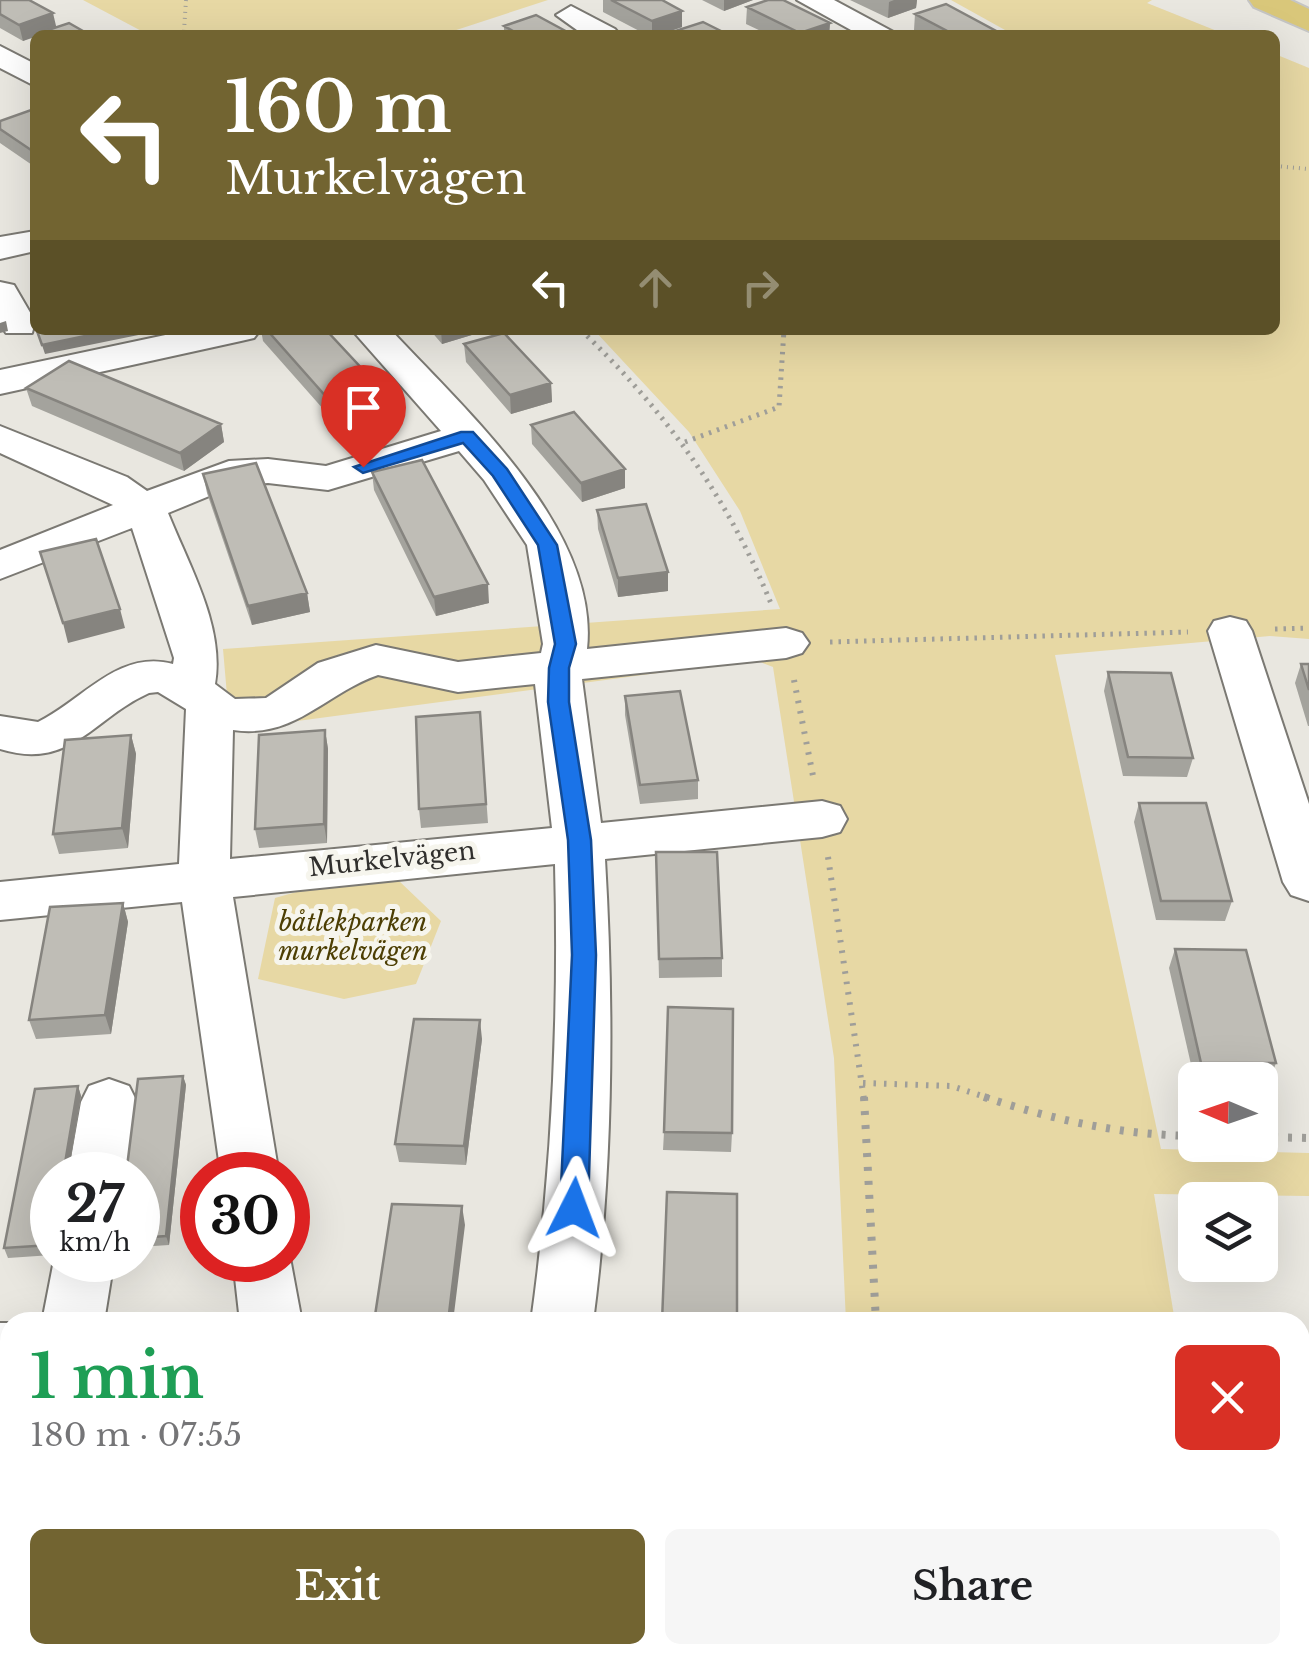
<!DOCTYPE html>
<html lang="en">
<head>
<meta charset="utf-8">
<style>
  :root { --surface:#fff; --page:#f6f6f6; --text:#202124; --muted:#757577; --accent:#726431 }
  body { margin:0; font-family:"Libre Baskerville",serif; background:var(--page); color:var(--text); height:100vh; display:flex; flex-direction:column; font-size:38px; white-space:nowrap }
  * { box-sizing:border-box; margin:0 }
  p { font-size:32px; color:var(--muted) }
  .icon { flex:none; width:55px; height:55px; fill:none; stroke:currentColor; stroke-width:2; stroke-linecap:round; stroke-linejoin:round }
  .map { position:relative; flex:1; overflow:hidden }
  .details { position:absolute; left:0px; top:1312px; width:1310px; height:352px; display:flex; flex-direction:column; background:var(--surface); border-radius:30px 30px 0 0; box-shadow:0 10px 40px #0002 }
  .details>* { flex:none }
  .hud { position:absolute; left:30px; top:30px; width:1250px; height:305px; border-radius:15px; box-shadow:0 10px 40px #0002; background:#726431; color:#fff; overflow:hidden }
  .needle { width:65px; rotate:272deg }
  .fabs { position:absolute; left:1178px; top:1062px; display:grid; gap:20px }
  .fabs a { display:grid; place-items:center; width:100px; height:100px; border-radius:15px; background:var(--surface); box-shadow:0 10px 40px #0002; font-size:50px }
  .speed { position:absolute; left:30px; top:1152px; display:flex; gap:20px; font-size:50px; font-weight:700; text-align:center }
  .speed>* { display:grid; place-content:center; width:130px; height:130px; border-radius:50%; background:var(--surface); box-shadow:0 10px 40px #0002; line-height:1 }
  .speed small { font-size:25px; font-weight:400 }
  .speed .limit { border:15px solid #d22; background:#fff; color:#111 }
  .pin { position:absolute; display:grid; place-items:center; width:85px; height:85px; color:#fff; margin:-102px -42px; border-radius:50% 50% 50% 0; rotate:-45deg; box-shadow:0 0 10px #0007 }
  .pin .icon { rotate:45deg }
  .me { position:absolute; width:110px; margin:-55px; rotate:3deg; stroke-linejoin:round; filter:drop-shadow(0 0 8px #0008) }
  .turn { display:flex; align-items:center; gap:35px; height:210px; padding:0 30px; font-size:45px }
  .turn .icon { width:130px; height:130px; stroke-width:2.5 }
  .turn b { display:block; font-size:70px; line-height:85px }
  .lanes { display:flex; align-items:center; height:95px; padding:0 30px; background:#0003; justify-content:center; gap:50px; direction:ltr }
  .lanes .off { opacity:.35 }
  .round { display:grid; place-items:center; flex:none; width:105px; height:105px; border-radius:15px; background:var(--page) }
  .summary { display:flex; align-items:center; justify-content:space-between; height:170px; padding:0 30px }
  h1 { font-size:60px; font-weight:700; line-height:75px; color:#1e9e55 }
  .cta { display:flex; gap:20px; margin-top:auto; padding:20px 30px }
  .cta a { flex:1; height:115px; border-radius:15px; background:var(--accent); color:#fff; font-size:40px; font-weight:700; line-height:115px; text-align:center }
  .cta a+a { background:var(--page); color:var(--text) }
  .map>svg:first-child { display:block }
</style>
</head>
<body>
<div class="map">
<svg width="1309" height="1664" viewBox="0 0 1309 1664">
  <rect width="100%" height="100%" fill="#e9e7e0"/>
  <path fill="#e7d8a4" d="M83,0h465l-107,35h-292z
    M951,0h201l-5,3 80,32h-213z
    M1275,54l34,14v571l-39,-3 -215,19 106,494 148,4v43l-155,-2 21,128h-329l-12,-264 -61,-391 -18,-7 -525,70 -7,-81 557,-40 -40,-98 -51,-79 -95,-102h681z
    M346,878l52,2 43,41 -25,63 -72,15 -86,-20 17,-81z
    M835,1655h393l1,9h-394z"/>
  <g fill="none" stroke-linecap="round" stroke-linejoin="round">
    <g stroke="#7b7973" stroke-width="4">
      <path id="minor" d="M797,0h37l65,35h-39z
        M571,6l44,23 5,6h-36l-28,-20z
        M0,46l35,18v22l-35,-18z
        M35,231v20l-35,8v-22z
        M0,282l14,3 21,36 -3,12h-26l-6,-9z
        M189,330h71l-6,8 -13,3 -241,53v-24z
        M352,330h39c74,80 209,200 196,319l199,-21 16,5 7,10 -7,10 -16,5 -204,21 19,144 221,-22 18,5 7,13 -7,13 -18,5 -217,22c9,152 8,312 -12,463h-62c21,-151 28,-306 24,-458l-322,33 46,278h-58l-39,-273 -182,18v-38l179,-18 7,-155 -28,-17 -9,1c-56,25 -78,78 -149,56v-33l38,6c44,-21 80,-73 135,-58l1,-6 -42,-130 -132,51v-29l113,-45 -113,-52v-27l127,51 20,14 82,-30 39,-2 58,7 115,-35zM459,451l25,29 43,65 16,99 -2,9 -83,9 -82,-17 -58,18 -52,35 -31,1 -20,-15c10,-57 -26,-118 -47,-171l68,-28 32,-2 60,7zM378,675l80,17 77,-8 17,144 -322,31 3,-129c62,9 91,-36 145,-55z
        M1230,617l16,4 6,10 57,173v97l-18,-6 -8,-13 -75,-251 6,-10z
        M109,1079l20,7 8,16 -11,73h-58l13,-73 8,-16z
        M288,1247l14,75h-62l-7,-62h55z
        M54,1260h60l-10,62h-62z
        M0,1323h10v58h-10z
        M440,1655h70v9h-72z"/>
    </g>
    <g stroke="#c5c5c4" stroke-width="4">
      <path id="major" d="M1249,0h41l19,9v22l-55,-24z"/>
    </g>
    <path stroke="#9f9e99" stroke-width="4" stroke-dasharray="1 5" stroke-linecap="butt" d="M186,0l-2,31 5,4
      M1275,166l34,3"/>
    <path stroke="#9f9e99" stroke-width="5" stroke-dasharray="2.5 6" stroke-linecap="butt" d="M581,330c84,81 147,167 191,276
      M685,442l94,-35 5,-77
      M1275,629l34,-1
      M830,642l358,-10"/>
    <path stroke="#9f9e99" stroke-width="6" stroke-dasharray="2.5 8" stroke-linecap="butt" d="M794,680l20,101
      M828,857l36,242
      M863,1083l88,3 41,13"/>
    <path stroke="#9f9e99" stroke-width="8" stroke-dasharray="4 10" stroke-linecap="butt" d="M864,1097l12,225
      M984,1097c71,23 136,38 211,39
      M1260,1137l49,1
      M873,1655v9"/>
    <use href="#minor" fill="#fff" fill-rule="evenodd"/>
    <use href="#major" fill="#d9c77a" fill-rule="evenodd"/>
  </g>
  <path fill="#a4a39d" d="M0,0l35,35 -12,6 -23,-13z
    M603,0h59l20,27 -23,8h-12l-44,-23z
    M702,0h51l-29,11z
    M850,0h67l-1,8 -28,10z
    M747,7l83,16 -1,12h-60l-23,-11z
    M915,14l83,21h-75l-9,-5z
    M504,26l69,9h-69z
    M35,110v57l-35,-24v-22z
    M261,330h65l69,90 -48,16 -84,-95z
    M430,330h55v1l-43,13z
    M464,344l87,39 1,19 -41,12 -45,-52z
    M26,388l195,36 3,18 -40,29 -152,-65z
    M531,425l94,44v19l-43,14 -50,-58z
    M372,472l117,131 -53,13 -62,-126z
    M203,474l104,119 3,19 -58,13 -45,-132z
    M597,510l71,81 -50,6 -20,-68z
    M1301,664h8v62h-1l-13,-43z
    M1108,672l85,86 -6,19 -64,-1 -19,-85z
    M625,696l73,84v19l-58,5 -15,-89z
    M480,712l8,111 -67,5 -2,-19z
    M325,730l3,19 -1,94 -68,5 -4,-19z
    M131,735l5,19 -8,94 -69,6 -6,-20z
    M1139,803l93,98 -7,20 -69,-1 -22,-98z
    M656,852l66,106v19l-63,1z
    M123,903l5,19 -17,112 -75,5 -7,-19z
    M1175,949l101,114 -7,19h-9v-2h-65v2l-26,-114z
    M482,1039l-16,126 -67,-3 -4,-18z
    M183,1076l3,9 -17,160 -31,2v-72z
    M78,1086l3,10 -13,79h-16v80l-44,3 -4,-10z
    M664,1132l68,1 -1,19 -68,-2z"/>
  <path fill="#86847f" d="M724,0h29l-29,11z
    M894,0h23l-1,8 -28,10 1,-16z
    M682,11v16l-23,8h-7v-14z
    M53,13l4,17 -22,5v2l-12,4 -4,-16z
    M830,23l-1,12h-29v-2z
    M6,321l2,10 -8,2v-10z
    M114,330h49l-118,24 -3,-9z
    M441,330h44v1l-43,13z
    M551,383l1,19 -41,12 -1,-19z
    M393,402l2,18 -48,16 -2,-18z
    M221,424l3,18 -40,29 -4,-18z
    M625,469v19l-43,14 -1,-19z
    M668,572v19l-50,6v-19z
    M488,584l1,19 -53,13 -2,-19z
    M307,593l3,19 -58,13 -4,-19z
    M120,609l5,19 -57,15 -5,-20z
    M325,730l3,19 -1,94 -3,-19z
    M131,735l5,19 -8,94 -6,-20z
    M123,903l5,19 -17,112 -6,-19z
    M480,1020l2,19 -16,126 -2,-19z
    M183,1076l3,9 -17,160 -3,-9z
    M78,1086l3,10 -13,79h-5z
    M462,1206l3,19 -12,97h-5z"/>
  <path fill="#bfbdb6" stroke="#86847f" stroke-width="2.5" d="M0,0h29l24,13 -34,12 -19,-11z
    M611,0h51l20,11 -30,10z
    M768,0h15l47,23 -30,10 -53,-26z
    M946,4l52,28 -9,3h-34l-40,-21z
    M536,15l37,20h-53l-16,-9z
    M703,22l26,13h-52l-5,-3z
    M69,23l21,12 -54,-1z
    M34,109l1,40 -4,1 -31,-21v-8z
    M43,330h71l-72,15 -5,-14z
    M267,330h59l67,72 -48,16z
    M504,333l47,50 -41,12 -46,-51z
    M69,361l152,63 -41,29 -154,-65z
    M574,412l51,57 -44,14 -50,-58z
    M422,460l66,124 -54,13 -62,-125z
    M256,463l51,130 -59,13 -45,-132z
    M646,504l22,68 -50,6 -21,-68z
    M96,539l24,70 -57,14 -23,-71z
    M1301,664h8v26z
    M1108,672l63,1 22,85 -65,-1z
    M680,691l18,89 -58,5 -15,-89z
    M480,712l6,92 -67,5 -3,-92z
    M325,730l-1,94 -69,5 4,-94z
    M131,735l-9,93 -69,6 12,-94z
    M1139,803h67l26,98h-71z
    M656,852h61l5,106 -63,1z
    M123,903l-18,112 -76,5 21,-113z
    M1175,949l71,1 30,113h-75z
    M668,1007l65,2 -1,124 -68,-1z
    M414,1019l66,1 -16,126 -69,-2z
    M183,1076l-17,160 -28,2v-63h-12l12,-96z
    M78,1086l-15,89h-11v60l-1,10 -47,3 31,-159z
    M667,1192l70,2v128h-75z
    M392,1204l70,2 -14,116h-74z"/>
  <path fill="#1a73e8" stroke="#114b97" stroke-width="2.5" d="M461,432h12l34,37 50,76 19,99 -7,24v34l22,138 5,115 -8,253 -4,9h-20l-4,-9 12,-253 -4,-115 -20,-138 1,-34 6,-24 -17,-99 -45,-69 -30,-33 -100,30 -9,-6z"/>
  <g text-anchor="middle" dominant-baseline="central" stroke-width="10" stroke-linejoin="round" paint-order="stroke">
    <g font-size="25" fill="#302f2d" stroke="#f6f5ed">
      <text transform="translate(392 859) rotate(-6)">Murkelvägen</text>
    </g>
    <g font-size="25" font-style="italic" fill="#4c3e03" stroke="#f6f5ed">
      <text x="353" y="922">båtlekparken<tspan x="353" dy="29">murkelvägen</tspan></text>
    </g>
  </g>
</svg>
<div class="fabs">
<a><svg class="needle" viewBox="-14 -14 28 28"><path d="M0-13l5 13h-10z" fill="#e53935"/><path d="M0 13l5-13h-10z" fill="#757577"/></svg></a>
<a><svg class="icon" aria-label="layers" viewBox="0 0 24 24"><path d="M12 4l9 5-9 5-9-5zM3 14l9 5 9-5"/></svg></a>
</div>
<div class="speed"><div>27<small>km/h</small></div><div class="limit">30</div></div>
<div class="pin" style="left:363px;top:467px;background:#d93025"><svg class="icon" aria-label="arrive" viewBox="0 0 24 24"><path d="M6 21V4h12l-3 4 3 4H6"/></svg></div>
<svg class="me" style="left:574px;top:1208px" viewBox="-20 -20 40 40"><path d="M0-17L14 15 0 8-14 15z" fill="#1a73e8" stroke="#fff" stroke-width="4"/></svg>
<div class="hud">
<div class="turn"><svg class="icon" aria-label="left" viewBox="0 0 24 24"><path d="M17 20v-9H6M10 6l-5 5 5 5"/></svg><div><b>160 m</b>Murkelvägen</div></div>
<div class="lanes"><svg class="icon" aria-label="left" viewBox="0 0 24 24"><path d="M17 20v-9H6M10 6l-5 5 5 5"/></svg><svg class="icon off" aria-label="ahead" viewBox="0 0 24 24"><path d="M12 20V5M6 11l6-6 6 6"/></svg><svg class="icon off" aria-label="right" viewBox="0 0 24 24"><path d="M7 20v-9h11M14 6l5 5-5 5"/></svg></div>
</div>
<section class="details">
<div class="summary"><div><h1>1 min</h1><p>180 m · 07:55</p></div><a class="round" style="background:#d93025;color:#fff"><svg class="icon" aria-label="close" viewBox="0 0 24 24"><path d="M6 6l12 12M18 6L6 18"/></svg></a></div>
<div class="cta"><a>Exit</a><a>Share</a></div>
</section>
</div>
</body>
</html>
